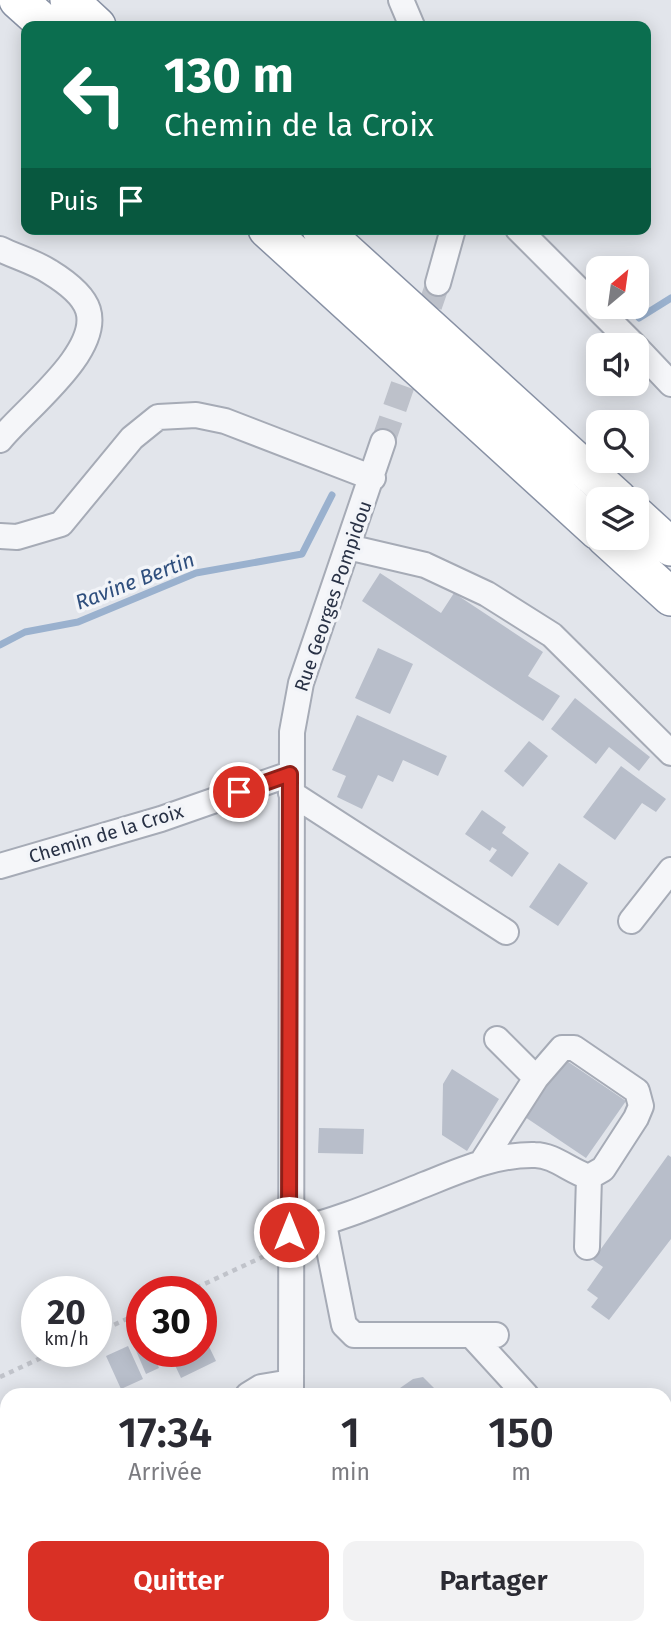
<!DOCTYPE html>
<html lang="fr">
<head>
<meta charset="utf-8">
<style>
  :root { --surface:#fff; --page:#f2f2f3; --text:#2b2b33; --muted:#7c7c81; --accent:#d93025 }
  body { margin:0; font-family:"Fira Sans",sans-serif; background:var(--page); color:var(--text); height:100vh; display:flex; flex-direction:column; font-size:26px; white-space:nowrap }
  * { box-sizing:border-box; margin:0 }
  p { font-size:23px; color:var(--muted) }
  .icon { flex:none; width:38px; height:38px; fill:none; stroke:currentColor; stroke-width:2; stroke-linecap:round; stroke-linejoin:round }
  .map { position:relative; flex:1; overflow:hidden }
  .details { position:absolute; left:0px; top:1388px; width:672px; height:247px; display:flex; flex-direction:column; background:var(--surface); border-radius:21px 21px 0 0; box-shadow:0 4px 18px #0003 }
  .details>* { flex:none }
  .guide { position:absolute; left:21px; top:21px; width:630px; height:214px; border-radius:14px; box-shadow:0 4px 18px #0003; background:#0b6e4f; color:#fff; overflow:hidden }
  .needle { width:46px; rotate:29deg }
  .tools { position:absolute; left:586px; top:256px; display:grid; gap:14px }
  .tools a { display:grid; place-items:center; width:63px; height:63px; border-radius:14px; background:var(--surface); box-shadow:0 4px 18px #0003; font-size:35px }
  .speed { position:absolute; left:21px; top:1276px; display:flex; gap:14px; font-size:35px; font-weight:700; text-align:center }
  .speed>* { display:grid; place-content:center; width:91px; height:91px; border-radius:50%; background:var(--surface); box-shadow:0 4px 18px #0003; line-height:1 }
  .speed small { font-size:18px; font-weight:400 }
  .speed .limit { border:10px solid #d22; background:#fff; color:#111 }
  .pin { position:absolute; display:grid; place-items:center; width:60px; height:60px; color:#fff; margin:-30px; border:4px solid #fff; border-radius:50%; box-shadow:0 2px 7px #0007 }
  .me { position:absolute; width:77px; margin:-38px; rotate:0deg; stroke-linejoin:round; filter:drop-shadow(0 0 5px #0008) }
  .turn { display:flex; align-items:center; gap:24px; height:147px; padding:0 28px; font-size:32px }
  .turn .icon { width:91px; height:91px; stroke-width:2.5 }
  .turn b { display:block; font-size:49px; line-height:60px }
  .then { display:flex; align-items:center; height:66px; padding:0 28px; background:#0003; gap:14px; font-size:26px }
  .eta { display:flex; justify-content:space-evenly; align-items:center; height:119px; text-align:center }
  .eta b { font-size:42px; font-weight:600; line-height:49px }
  .cta { display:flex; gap:14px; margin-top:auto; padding:14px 28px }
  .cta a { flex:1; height:80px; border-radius:14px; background:var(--accent); color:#fff; font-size:28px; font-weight:600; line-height:80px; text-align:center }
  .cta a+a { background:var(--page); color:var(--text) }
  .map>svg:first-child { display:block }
</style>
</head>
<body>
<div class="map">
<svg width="671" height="1633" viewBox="0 0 671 1633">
  <rect width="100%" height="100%" fill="#e2e5eb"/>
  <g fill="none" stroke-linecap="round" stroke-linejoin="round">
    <path stroke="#9ab1ce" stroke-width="7" d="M639,318l32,-20
      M0,645l25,-13 53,-10 118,-49 106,-19 30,-59"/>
  </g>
  <path fill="#b8beca" d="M380,573l61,40 13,-20 89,59 -15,24 32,20 -17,25 -181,-120z
    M378,648l35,16 -23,50 -35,-16z
    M575,698l75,59 -11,14 -30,-24 -13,17 -45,-35z
    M357,715l90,41 -9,20 -35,-16 -10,22 -15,-7 -16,34 -25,-12 9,-21 -14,-6z
    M529,741l19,15 -25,31 -19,-16z
    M621,766l45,33 -10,13 -14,-9 -27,37 -32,-23z
    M482,810l24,17 -4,6 27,20 -17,24 -23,-16 8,-11 -5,-3 -2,4 -25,-17z
    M559,863l29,20 -30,43 -29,-19z
    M564,1059l62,42 -40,57 -61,-41z
    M452,1069l47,30 -32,52 -25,-16 1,-51z
    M319,1128l45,1 -1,25 -45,-1z
    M668,1155l3,2v82l-62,81 -18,-13 7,-9 -11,-8 16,-23 -10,-7z
    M201,1330l15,31 -35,17 -8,-17 -9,4 -6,-14h43z
    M142,1334v17h10l7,17 -13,6 -15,-35z
    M128,1346l15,33 -22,10 -15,-33z
    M423,1377l18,18h-51l23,-16z"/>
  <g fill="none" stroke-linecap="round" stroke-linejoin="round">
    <path stroke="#bdc1ca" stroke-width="24" stroke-dasharray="24 12" stroke-linecap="butt" d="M383,442l55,-159"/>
    <g stroke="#a6abb6" stroke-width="28">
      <path id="minor" d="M401,0l11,26
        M518,229l116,116
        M0,249c16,8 35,13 50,23 13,8 33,22 38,38 13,42 -63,99 -88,130
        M438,283l15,-54
        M637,348l34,36
        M0,536l17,1 44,-13 71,-86 26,-21 38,-2 29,6 148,57
        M348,547l77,18 62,29 65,41 119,118
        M291,793l215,139
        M0,866l161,-47 129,-45
        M631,921l40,-51
        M482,1162l54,-84 -39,-39
        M324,1224l20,101 10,10h142
        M289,1232c48,-11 92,-30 137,-48 35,-14 71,-30 109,-29 19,0 35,16 54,22l14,-8 33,-51 5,-12 -4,-15 -63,-43h-12l-26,30
        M587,1247l2,-70
        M472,1336l54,59
        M248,1395l13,-8 30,-5
        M291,1395l1,-663 9,-49 82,-241
        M301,1628l2,5"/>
    </g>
    <g stroke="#8891a4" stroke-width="40">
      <path id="highway" d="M18,0l29,26
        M69,0l28,26
        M267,229l331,302
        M321,229l297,270
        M637,516l34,31
        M605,537l66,60"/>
    </g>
    <path stroke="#c0c3ca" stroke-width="4.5" stroke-dasharray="5 5" stroke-linecap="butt" d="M187,1292l82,-38
      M96,1333l46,-21
      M0,1377l56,-26
      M0,1626l7,-2"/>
    <use href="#minor" stroke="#f5f6f9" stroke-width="24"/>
    <use href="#highway" stroke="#fff" stroke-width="37"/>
  </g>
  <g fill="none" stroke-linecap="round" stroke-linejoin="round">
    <g stroke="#8d1f18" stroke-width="18">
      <path id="route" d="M239,792l51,-18 -1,458"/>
    </g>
    <use href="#route" stroke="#d93025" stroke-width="12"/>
  </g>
  <g text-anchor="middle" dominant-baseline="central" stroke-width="7" stroke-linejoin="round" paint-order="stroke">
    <g font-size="19" fill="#283145" stroke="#f2f4f8">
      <text transform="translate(333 596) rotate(-71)">Rue Georges Pompidou</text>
      <text transform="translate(106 834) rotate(-17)">Chemin de la Croix</text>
    </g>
    <g font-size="21" font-style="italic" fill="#2e4e7d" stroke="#f2f4f8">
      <text transform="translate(135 581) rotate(-21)">Ravine Bertin</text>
    </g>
  </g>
</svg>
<div class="tools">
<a><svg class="needle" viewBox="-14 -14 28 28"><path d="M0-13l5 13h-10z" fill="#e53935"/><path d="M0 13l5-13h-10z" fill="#7c7c81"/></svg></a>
<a><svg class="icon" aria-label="sound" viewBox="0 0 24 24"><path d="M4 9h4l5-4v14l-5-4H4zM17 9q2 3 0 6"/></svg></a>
<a><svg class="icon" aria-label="search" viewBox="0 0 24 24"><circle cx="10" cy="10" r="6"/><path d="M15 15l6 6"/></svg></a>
<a><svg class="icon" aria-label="layers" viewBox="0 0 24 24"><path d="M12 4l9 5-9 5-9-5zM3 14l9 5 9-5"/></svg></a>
</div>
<div class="speed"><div>20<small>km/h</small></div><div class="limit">30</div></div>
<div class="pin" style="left:239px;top:792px;background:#d93025"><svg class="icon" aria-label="arrive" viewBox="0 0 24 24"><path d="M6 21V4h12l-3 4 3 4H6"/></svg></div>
<svg class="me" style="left:289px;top:1232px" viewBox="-20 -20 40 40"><circle r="17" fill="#d93025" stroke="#fff" stroke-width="3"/><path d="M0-11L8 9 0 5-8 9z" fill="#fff"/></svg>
<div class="guide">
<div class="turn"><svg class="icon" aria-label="left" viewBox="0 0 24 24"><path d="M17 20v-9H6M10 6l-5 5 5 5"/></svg><div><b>130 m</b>Chemin de la Croix</div></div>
<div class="then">Puis<svg class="icon" aria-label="arrive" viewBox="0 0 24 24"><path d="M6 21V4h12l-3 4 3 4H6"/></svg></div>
</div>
<section class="details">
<div class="eta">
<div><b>17:34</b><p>Arrivée</p></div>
<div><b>1</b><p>min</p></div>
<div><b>150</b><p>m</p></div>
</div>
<div class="cta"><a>Quitter</a><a>Partager</a></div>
</section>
</div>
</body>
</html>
